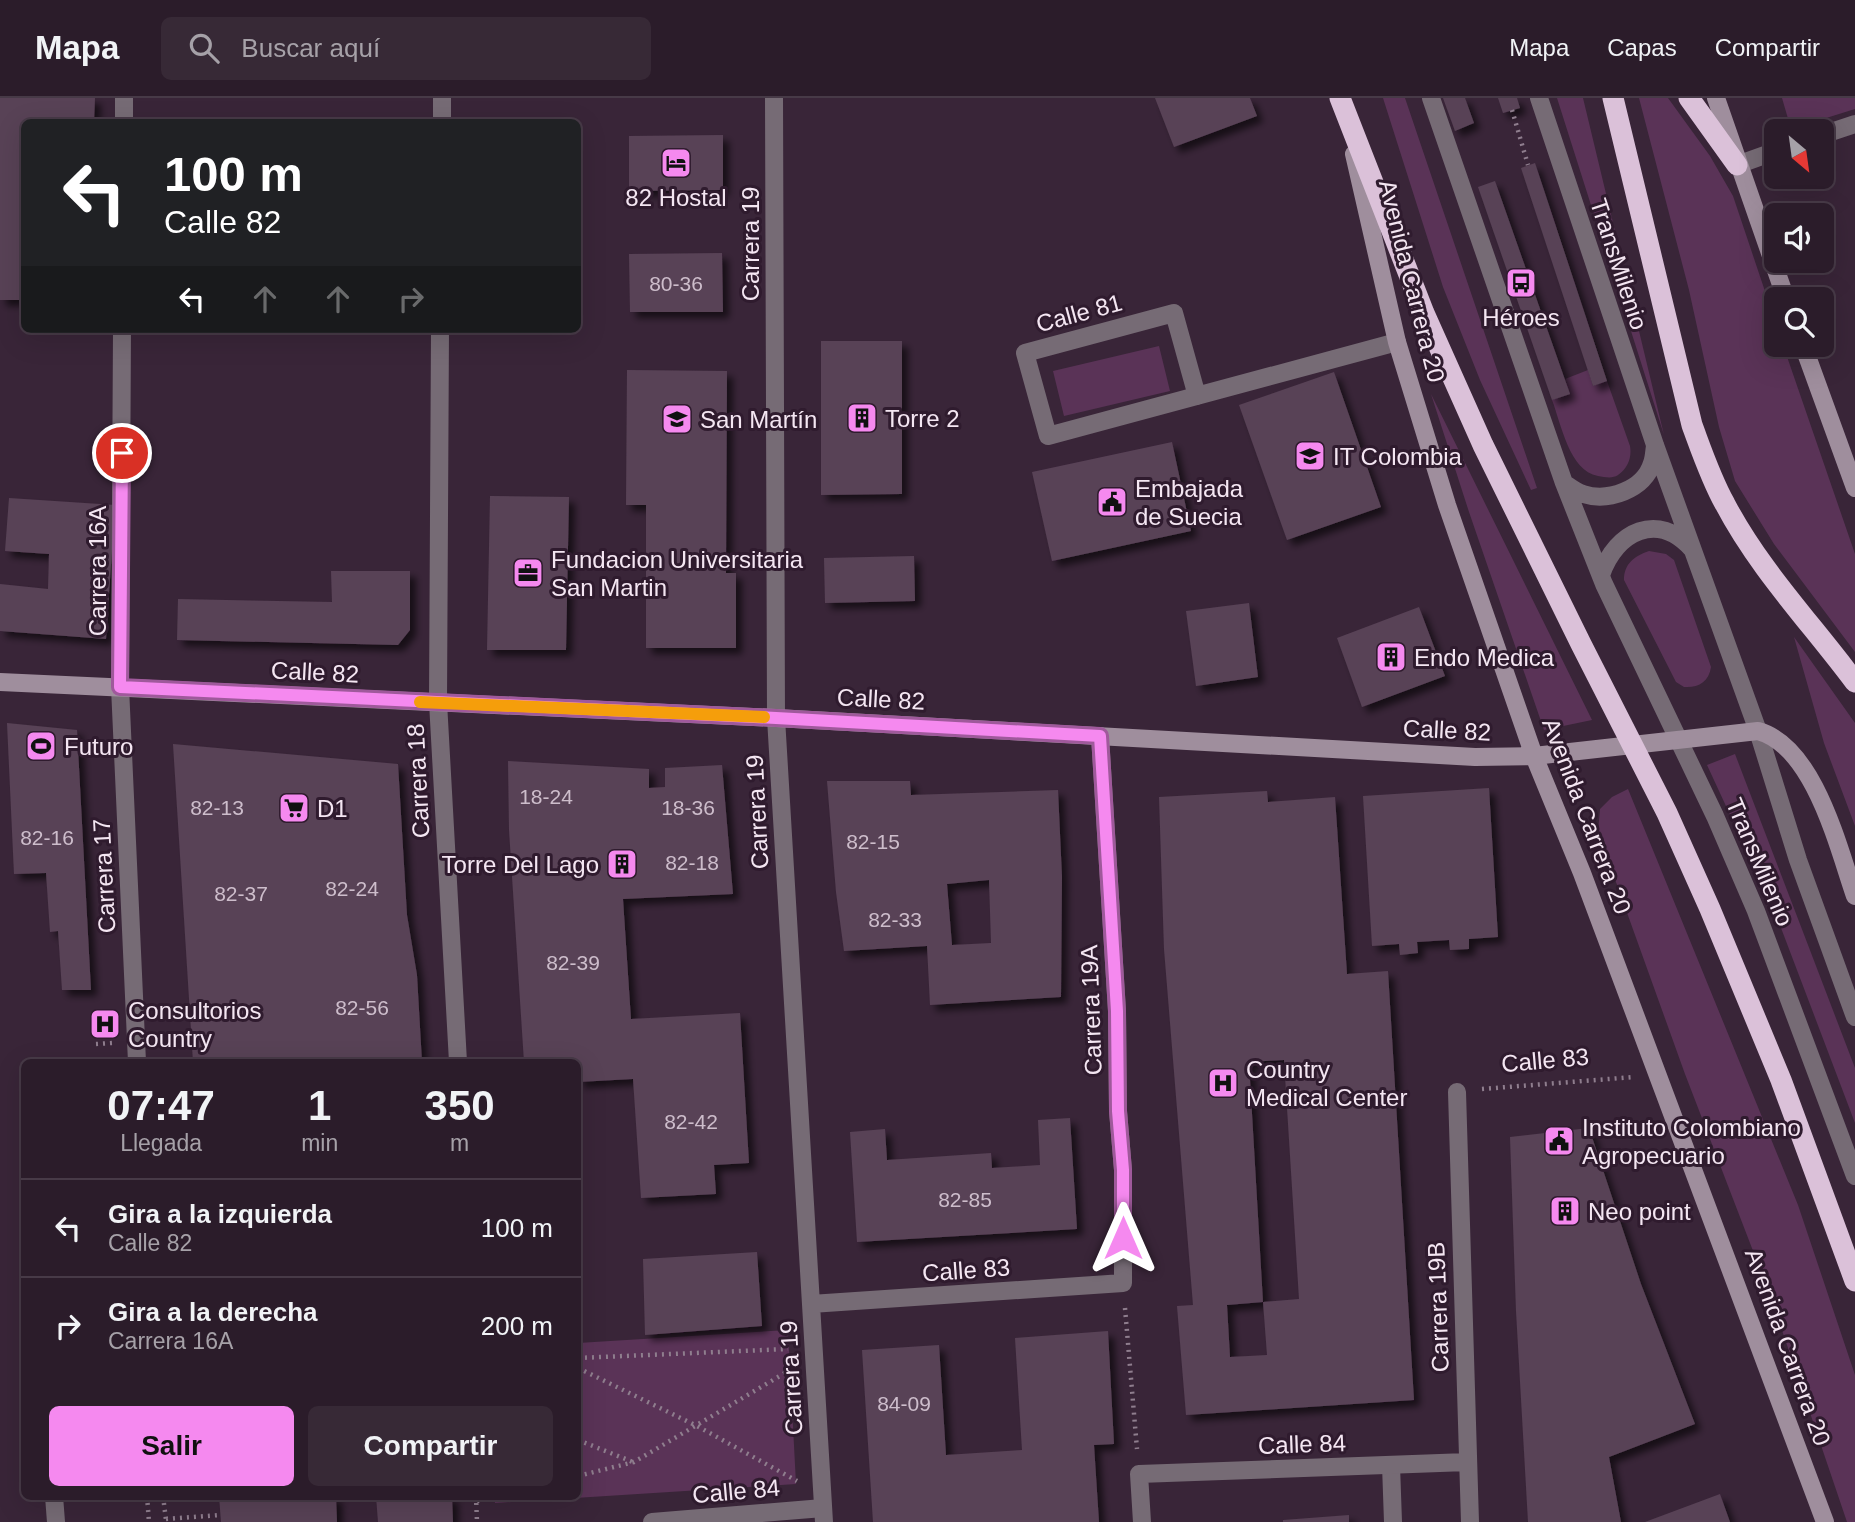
<!DOCTYPE html>
<html lang="es">
<head>
<meta charset="utf-8">
<style>
  :root { --surface:#2b1c2a; --page:#372936; --text:#f1f3f6; --muted:#a6a1a8; --line:#473a47; --accent:#f589ef }
  body { margin:0; font-family:Arial,sans-serif; background:var(--page); color:var(--text); height:100vh; display:flex; flex-direction:column; font-size:26px; white-space:nowrap }
  * { box-sizing:border-box; margin:0 }
  p { font-size:23px; color:var(--muted) }
  .icon { flex:none; width:38px; height:38px; fill:none; stroke:currentColor; stroke-width:2; stroke-linecap:round; stroke-linejoin:round }
  .map { position:relative; flex:1; overflow:hidden }
  .panel { position:absolute; left:21px; top:961px; width:560px; height:441px; display:flex; flex-direction:column; background:var(--surface); border-radius:10px; box-shadow:0 7px 28px #0002,0 0 0 2px var(--line) }
  .panel>* { flex:none }
  .banner { position:absolute; left:21px; top:21px; width:560px; height:214px; border-radius:10px; box-shadow:0 7px 28px #0002,0 0 0 2px var(--line); background:#202124; color:#fff; overflow:hidden }
  .needle { width:46px; rotate:151deg }
  .tools { position:absolute; left:1764px; top:21px; display:grid; gap:14px }
  .tools a { display:grid; place-items:center; width:70px; height:70px; border-radius:10px; background:var(--surface); box-shadow:0 7px 28px #0002,0 0 0 2px var(--line); font-size:35px }
  .pin { position:absolute; display:grid; place-items:center; width:60px; height:60px; color:#fff; margin:-30px; border:4px solid #fff; border-radius:50%; box-shadow:0 2px 7px #0007 }
  .me { position:absolute; width:77px; margin:-38px; rotate:0deg; stroke-linejoin:round; filter:drop-shadow(0 0 5px #0008) }
  .turn { display:flex; align-items:center; gap:24px; height:147px; padding:0 28px; font-size:32px }
  .turn .icon { width:91px; height:91px; stroke-width:2.5 }
  .turn b { display:block; font-size:49px; line-height:60px }
  .lanes { display:flex; align-items:center; height:66px; padding:0 28px; background:#0003; justify-content:center; gap:35px; direction:ltr }
  .lanes .off { opacity:.35 }
  .eta { display:flex; justify-content:space-evenly; align-items:center; height:119px; text-align:center }
  .eta b { font-size:42px; font-weight:700; line-height:49px }
  .primary-button { display:flex; gap:14px; margin-top:auto; padding:14px 28px }
  .primary-button a { flex:1; height:80px; border-radius:10px; background:var(--accent); color:#111; font-size:28px; font-weight:700; line-height:80px; text-align:center }
  .primary-button a+a { background:var(--page); color:var(--text) }
  ul { padding:0; list-style:none }
  li { display:flex; align-items:center; gap:21px; height:98px; padding:0 28px; border-top:2px solid var(--line) }
  li div { flex:1 }
  li b { display:block; font-size:26px }
  li em { font-style:normal }
  header { display:flex; align-items:center; gap:42px; box-sizing:border-box; height:98px; padding:0 35px; background:var(--surface); border-bottom:2px solid var(--line) }
  header strong { font-size:33px }
  nav { display:flex; gap:38px; margin-inline-start:auto; font-size:24px }
  .search { width:490px; height:63px; background:var(--page); display:flex; align-items:center; gap:18px; box-sizing:border-box; padding:0 24px; border-radius:10px; color:var(--muted); font-size:26px }
  .map>svg:first-child { display:block }
</style>
</head>
<body>
<header>
<strong>Mapa</strong>
<div class="search"><svg class="icon" aria-label="search" viewBox="0 0 24 24"><circle cx="10" cy="10" r="6"/><path d="M15 15l6 6"/></svg>Buscar aquí</div>
<nav><a>Mapa</a><a>Capas</a><a>Compartir</a></nav>
</header>
<div class="map">
<svg width="1855" height="1424" viewBox="0 0 1855 1424">
  <defs>
    <filter id="shadow"><feDropShadow dx="6" dy="6" stdDeviation="3.5" flood-color="#0009"/></filter>
  </defs>
  <rect width="100%" height="100%" fill="#392538"/>
  <path fill="#5a3357" d="M1383,0h22l132,390 -6,2 -51,-110 -37,-93z
    M1557,0h26l81,337z
    M1639,0h29l42,58 23,40 43,128v21h7l72,209v98l-81,-108 -39,-63 -16,-54 -30,-137z
    M1782,0h73v11l-64,20z
    M1159,248l11,45 -106,25 -11,-45z
    M1588,272l5,16 14,-5 23,65c2,11 -2,22 -12,29 -6,4 -13,2 -20,1 -29,-5 -37,-53 -46,-76l17,-6 -4,-15z
    M1431,296l161,326 -48,10 -75,-218z
    M1649,453l17,3 8,6 37,107c-2,15 -13,21 -27,20l-8,-5 -52,-102c0,-16 10,-24 25,-29z
    M1794,539l61,86v103l-31,-83z
    M1735,656l120,314v55l-80,-211 -68,-147z
    M1628,691l170,416 57,170v147h-8l-77,-227 -85,-221 -87,-242 2,-23 12,-12z
    M788,1232l8,154 -301,19 -1,-7h84v-153z"/>
  <path fill="#584256" fill-rule="evenodd" filter="url(#shadow)" d="M0,0h95l-1,24h-70v178h-24z
    M1155,0h95l7,18 -83,31z
    M1443,0h22l9,25 -19,8z
    M1498,0h19l3,10 -17,5z
    M723,37v55l-94,1v-55z
    M1535,65l72,218 -14,5 -72,-218z
    M1495,83l75,213 -18,6 -74,-213z
    M722,155l1,59h-93l-1,-58z
    M821,243h81v153l-81,1z
    M627,272l100,1 -1,202h10v75h-90v-143h-20z
    M1334,274l47,135 -94,33 -48,-135z
    M1172,344l19,89 -139,30 -20,-89z
    M490,398l79,1 -3,153h-79z
    M9,400l106,7 -9,134 -106,-8v-47l48,5 1,-35 -44,-3z
    M914,458l1,45 -90,2 -1,-45z
    M331,473h79v59l-12,15 -221,-5 1,-41 154,3z
    M1249,505l9,74 -62,9 -10,-75z
    M1419,509l26,69 -83,31 -25,-69z
    M7,625l70,7 14,260h-29l-4,-59 -8,1 -4,-59 -32,1z
    M173,646l225,20 9,151 10,60 5,87h-229z
    M508,663l141,8v19l16,-1v-19l57,-3 11,129 -110,5 8,120 109,-6 9,150 -35,2 2,29 -75,4 -8,-119 -55,3v-20h-54l-15,-232z
    M827,683h83l1,14 147,-5 4,87 -1,120 -131,8 -3,-59 -83,5 -8,-59zM989,782l2,63 -39,2 -5,-61z
    M1489,690l9,149 -29,2v10l-19,1 -1,-10 -32,2 1,11 -18,2 -1,-11 -27,2 -9,-150z
    M1267,693l1,11 67,-5 12,177 41,-3 26,429 -228,15 -9,-109 16,-1 -29,-356 -5,-152zM1284,962l15,239 -36,3 4,53 -37,2 -3,-52 36,-3 -14,-240z
    M1070,1020l7,111 -220,13 -7,-110 35,-3 2,31 104,-7 1,15 48,-3 -2,-45z
    M1589,1030l52,156 54,140 -86,33 12,65h-93l-12,-211 -6,-174z
    M757,1154l5,74 -117,9 -2,-76z
    M1108,1233l6,113 -20,1 5,77h-226l-11,-172 77,-5 7,110 76,-5 -7,-112z
    M1720,1396l10,28h-85z
    M219,1398h117l1,26h-116z
    M376,1398h76l1,26h-75z
    M1349,1417v7h-66v-2z"/>
  <g fill="none" stroke-linecap="round" stroke-linejoin="round">
    <path stroke="#8f7e8e" stroke-width="4.5" stroke-dasharray="2 5" stroke-linecap="butt" d="M1512,12l16,55
      M96,946l16,-1
      M1482,991l152,-12
      M1125,1210l12,141
      M578,1260l210,-9
      M578,1270l119,58 100,55
      M578,1342l55,22
      M578,1378l56,-14 156,-92
      M147,1398l2,26
      M163,1398l3,24
      M476,1398l1,26
      M477,1403l20,-5
      M166,1421l54,-4"/>
    <path stroke="#766b75" stroke-width="18" d="M1431,0l133,385 40,101 111,232 41,95 99,265
      M1539,0l116,347 103,286 40,129 57,157
      M1564,385c6,4 12,9 19,11 25,8 61,-4 69,-31 2,-5 2,-11 3,-17
      M1601,477c15,-44 57,-64 91,-26
      M1391,1367l2,57
      M54,1398l2,26"/>
    <path stroke="#766b75" stroke-width="18" d="M774,0l2,620 48,804
      M124,24v-24
      M442,24v-24
      M1822,37l33,-11
      M1737,67l39,-14
      M122,231l-2,358 17,375
      M440,231l-2,373 20,360
      M1197,298l-23,-83 -149,40 23,83 349,-94
      M1457,994l13,430
      M811,1206l312,-21v-113l-5,-59 -1,-100 -17,-275
      M652,1424l171,-14
      M1142,1424l-3,-48 328,-12"/>
    <path stroke="#9f8e9d" stroke-width="18" d="M1716,0l70,201
      M1354,56l43,188 50,163 87,251 48,117 243,649
      M1803,247l52,143
      M0,584l776,36 699,39 59,-1 224,-25c56,15 80,116 97,165"/>
    <path stroke="#dbc1d9" stroke-width="21" d="M1340,0l84,215 59,132 98,199 86,169 43,96 71,171 74,201
      M1613,0l79,327c10,27 19,54 33,79 34,65 86,119 130,178
      M1689,0l48,67"/>
  </g>
  <g fill="none" stroke-linecap="round" stroke-linejoin="round">
    <g stroke="#9f599b" stroke-width="18">
      <path id="route" d="M122,355l-2,234 656,31 324,18 17,275 1,100 5,59v68"/>
    </g>
    <use href="#route" stroke="#f589ef" stroke-width="12"/>
    <path stroke="#f59e0b" stroke-width="12" d="M420,604l344,15"/>
  </g>
  <defs>
    <g id="hotel-square" transform="scale(1.575)"><rect x="-9" y="-9" width="18" height="18" rx="4" fill="#f589ef" stroke="#2f1b2e"/><path d="M-6-4.5h1.5V1H6V5H4.5V3h-9V5H-6ZM-4 0a1.8 1.8 0 1 1 3.6 0ZM.5 0V-2.5h3Q6-2.5 6 0Z" fill="#111"/></g>
    <g id="bus-square" transform="scale(1.575)"><rect x="-9" y="-9" width="18" height="18" rx="4" fill="#f589ef" stroke="#2f1b2e"/><path d="M-5-6H5V4H4V6H2V4H-2V6H-4V4H-5ZM-3.5-4V0h7V-4ZM-3.5 1.2v1.5H-2V1.2ZM2 1.2v1.5H3.5V1.2Z" fill="#111"/></g>
    <g id="building-square" transform="scale(1.575)"><rect x="-9" y="-9" width="18" height="18" rx="4" fill="#f589ef" stroke="#2f1b2e"/><path d="M-4-6H4V6H1V3H-1V6H-4ZM-2.5-4.3h1.7v1.8h-1.7ZM.8-4.3h1.7v1.8H.8ZM-2.5-1h1.7V.8h-1.7ZM.8-1h1.7V.8H.8Z" fill="#111"/></g>
    <g id="university-square" transform="scale(1.575)"><rect x="-9" y="-9" width="18" height="18" rx="4" fill="#f589ef" stroke="#2f1b2e"/><path d="M0-5L7-2L0 1L-7-2ZM-4 1L0 2.5L4 1V4Q0 6-4 4Z" fill="#111"/></g>
    <g id="civic-square" transform="scale(1.575)"><rect x="-9" y="-9" width="18" height="18" rx="4" fill="#f589ef" stroke="#2f1b2e"/><path d="M-.6-6.5H3V-4.5H.6V-3L4-1V1h2V6H-6V1h2V-1L-.6-3ZM-1.2 2.5V6h2.4V2.5Z" fill="#111"/></g>
    <g id="office-square" transform="scale(1.575)"><rect x="-9" y="-9" width="18" height="18" rx="4" fill="#f589ef" stroke="#2f1b2e"/><path d="M-6-3h4V-5.5h4V-3h4V5H-6ZM-1-4.5V-3h2v-1.5ZM-6 0V1H6V0Z" fill="#111"/></g>
    <g id="stadium-square" transform="scale(1.575)"><rect x="-9" y="-9" width="18" height="18" rx="4" fill="#f589ef" stroke="#2f1b2e"/><path d="M0-5a6.5 5 0 1 0 0 10a6.5 5 0 1 0 0-10ZM-3.5-1.8h7v3.6h-7Z" fill="#111"/></g>
    <g id="supermarket-square" transform="scale(1.575)"><rect x="-9" y="-9" width="18" height="18" rx="4" fill="#f589ef" stroke="#2f1b2e"/><path d="M-6-5.5h2.5l.6 2H6L4.5 2H-2.5L-4.4-4H-6ZM-1.5 3.2a1.3 1.3 0 1 0 .1 0ZM3 3.2a1.3 1.3 0 1 0 .1 0Z" fill="#111"/></g>
    <g id="hospital-square" transform="scale(1.575)"><rect x="-9" y="-9" width="18" height="18" rx="4" fill="#f589ef" stroke="#2f1b2e"/><path d="M-5-5h3v3.5h4V-5h3V5h-3V1.5h-4V5h-3Z" fill="#111"/></g>
  </defs>
  <g fill-rule="evenodd">
    <use href="#hotel-square" x="676" y="65"/>
    <use href="#bus-square" x="1521" y="185"/>
    <use href="#building-square" x="862" y="320"/>
    <use href="#university-square" x="677" y="321"/>
    <use href="#university-square" x="1310" y="358"/>
    <use href="#civic-square" x="1112" y="404"/>
    <use href="#office-square" x="528" y="475"/>
    <use href="#building-square" x="1391" y="559"/>
    <use href="#stadium-square" x="41" y="648"/>
    <use href="#supermarket-square" x="294" y="710"/>
    <use href="#building-square" x="622" y="766"/>
    <use href="#hospital-square" x="105" y="926"/>
    <use href="#hospital-square" x="1223" y="985"/>
    <use href="#civic-square" x="1559" y="1043"/>
    <use href="#building-square" x="1565" y="1113"/>
  </g>
  <g text-anchor="middle" dominant-baseline="central" stroke-width="6" stroke-linejoin="round" paint-order="stroke">
    <g font-size="21" fill="#cdbdcb">
      <text x="676" y="185">80-36</text>
      <text x="546" y="698">18-24</text>
      <text x="217" y="709">82-13</text>
      <text x="688" y="709">18-36</text>
      <text x="47" y="739">82-16</text>
      <text x="873" y="743">82-15</text>
      <text x="692" y="764">82-18</text>
      <text x="352" y="790">82-24</text>
      <text x="241" y="795">82-37</text>
      <text x="895" y="821">82-33</text>
      <text x="573" y="864">82-39</text>
      <text x="362" y="909">82-56</text>
      <text x="691" y="1023">82-42</text>
      <text x="965" y="1101">82-85</text>
      <text x="904" y="1305">84-09</text>
    </g>
    <g font-size="24" fill="#f4e6f2" stroke="#2f1b2e" text-anchor="start">
      <text x="676" y="99" text-anchor="middle">82 Hostal</text>
      <text x="1521" y="219" text-anchor="middle">Héroes</text>
      <text x="885" y="320">Torre 2</text>
      <text x="700" y="321">San Martín</text>
      <text x="1333" y="358">IT Colombia</text>
      <text x="1135" y="390">Embajada<tspan x="1135" dy="28">de Suecia</tspan></text>
      <text x="551" y="461">Fundacion Universitaria<tspan x="551" dy="28">San Martin</tspan></text>
      <text x="1414" y="559">Endo Medica</text>
      <text x="64" y="648">Futuro</text>
      <text x="317" y="710">D1</text>
      <text x="599" y="766" text-anchor="end">Torre Del Lago</text>
      <text x="128" y="912">Consultorios<tspan x="128" dy="28">Country</tspan></text>
      <text x="1246" y="971">Country<tspan x="1246" dy="28">Medical Center</tspan></text>
      <text x="1582" y="1029">Instituto Colombiano<tspan x="1582" dy="28">Agropecuario</tspan></text>
      <text x="1588" y="1113">Neo point</text>
    </g>
    <g font-size="24" fill="#f4e6f2" stroke="#2f1b2e">
      <text transform="translate(750 146) rotate(-90)">Carrera 19</text>
      <text transform="translate(1619 166) rotate(72)">TransMilenio</text>
      <text transform="translate(1412 183) rotate(76)">Avenida Carrera 20</text>
      <text transform="translate(1079 215) rotate(-15)">Calle 81</text>
      <text transform="translate(97 473) rotate(-90)">Carrera 16A</text>
      <text transform="translate(315 574) rotate(3)">Calle 82</text>
      <text transform="translate(881 601) rotate(3)">Calle 82</text>
      <text transform="translate(1447 632) rotate(3)">Calle 82</text>
      <text transform="translate(418 683) rotate(-93)">Carrera 18</text>
      <text transform="translate(757 714) rotate(-93)">Carrera 19</text>
      <text transform="translate(1587 718) rotate(69)">Avenida Carrera 20</text>
      <text transform="translate(1760 764) rotate(67)">TransMilenio</text>
      <text transform="translate(104 778) rotate(-93)">Carrera 17</text>
      <text transform="translate(1091 912) rotate(-92)">Carrera 19A</text>
      <text transform="translate(1545 962) rotate(-5)">Calle 83</text>
      <text transform="translate(966 1172) rotate(-4)">Calle 83</text>
      <text transform="translate(1438 1209) rotate(-92)">Carrera 19B</text>
      <text transform="translate(1788 1249) rotate(70)">Avenida Carrera 20</text>
      <text transform="translate(791 1280) rotate(-93)">Carrera 19</text>
      <text transform="translate(1302 1346) rotate(-2)">Calle 84</text>
      <text transform="translate(736 1393) rotate(-5)">Calle 84</text>
    </g>
  </g>
</svg>
<div class="tools">
<a><svg class="needle" viewBox="-14 -14 28 28"><path d="M0-13l5 13h-10z" fill="#e53935"/><path d="M0 13l5-13h-10z" fill="#a6a1a8"/></svg></a>
<a><svg class="icon" aria-label="sound" viewBox="0 0 24 24"><path d="M4 9h4l5-4v14l-5-4H4zM17 9q2 3 0 6"/></svg></a>
<a><svg class="icon" aria-label="search" viewBox="0 0 24 24"><circle cx="10" cy="10" r="6"/><path d="M15 15l6 6"/></svg></a>
</div>
<div class="pin" style="left:122px;top:355px;background:#d93025"><svg class="icon" aria-label="arrive" viewBox="0 0 24 24"><path d="M6 21V4h12l-3 4 3 4H6"/></svg></div>
<svg class="me" style="left:1123px;top:1140px" viewBox="-20 -20 40 40"><path d="M0-17L14 15 0 8-14 15z" fill="#f589ef" stroke="#fff" stroke-width="4"/></svg>
<div class="banner">
<div class="turn"><svg class="icon" aria-label="left" viewBox="0 0 24 24"><path d="M17 20v-9H6M10 6l-5 5 5 5"/></svg><div><b>100 m</b>Calle 82</div></div>
<div class="lanes"><svg class="icon" aria-label="left" viewBox="0 0 24 24"><path d="M17 20v-9H6M10 6l-5 5 5 5"/></svg><svg class="icon off" aria-label="ahead" viewBox="0 0 24 24"><path d="M12 20V5M6 11l6-6 6 6"/></svg><svg class="icon off" aria-label="ahead" viewBox="0 0 24 24"><path d="M12 20V5M6 11l6-6 6 6"/></svg><svg class="icon off" aria-label="right" viewBox="0 0 24 24"><path d="M7 20v-9h11M14 6l5 5-5 5"/></svg></div>
</div>
<section class="panel">
<div class="eta">
<div><b>07:47</b><p>Llegada</p></div>
<div><b>1</b><p>min</p></div>
<div><b>350</b><p>m</p></div>
</div>
<ul>
<li><svg class="icon" aria-label="left" viewBox="0 0 24 24"><path d="M17 20v-9H6M10 6l-5 5 5 5"/></svg><div><b>Gira a la izquierda</b><p>Calle 82</p></div><em>100 m</em></li>
<li><svg class="icon" aria-label="right" viewBox="0 0 24 24"><path d="M7 20v-9h11M14 6l5 5-5 5"/></svg><div><b>Gira a la derecha</b><p>Carrera 16A</p></div><em>200 m</em></li>
</ul>
<div class="primary-button"><a>Salir</a><a>Compartir</a></div>
</section>
</div>
</body>
</html>
